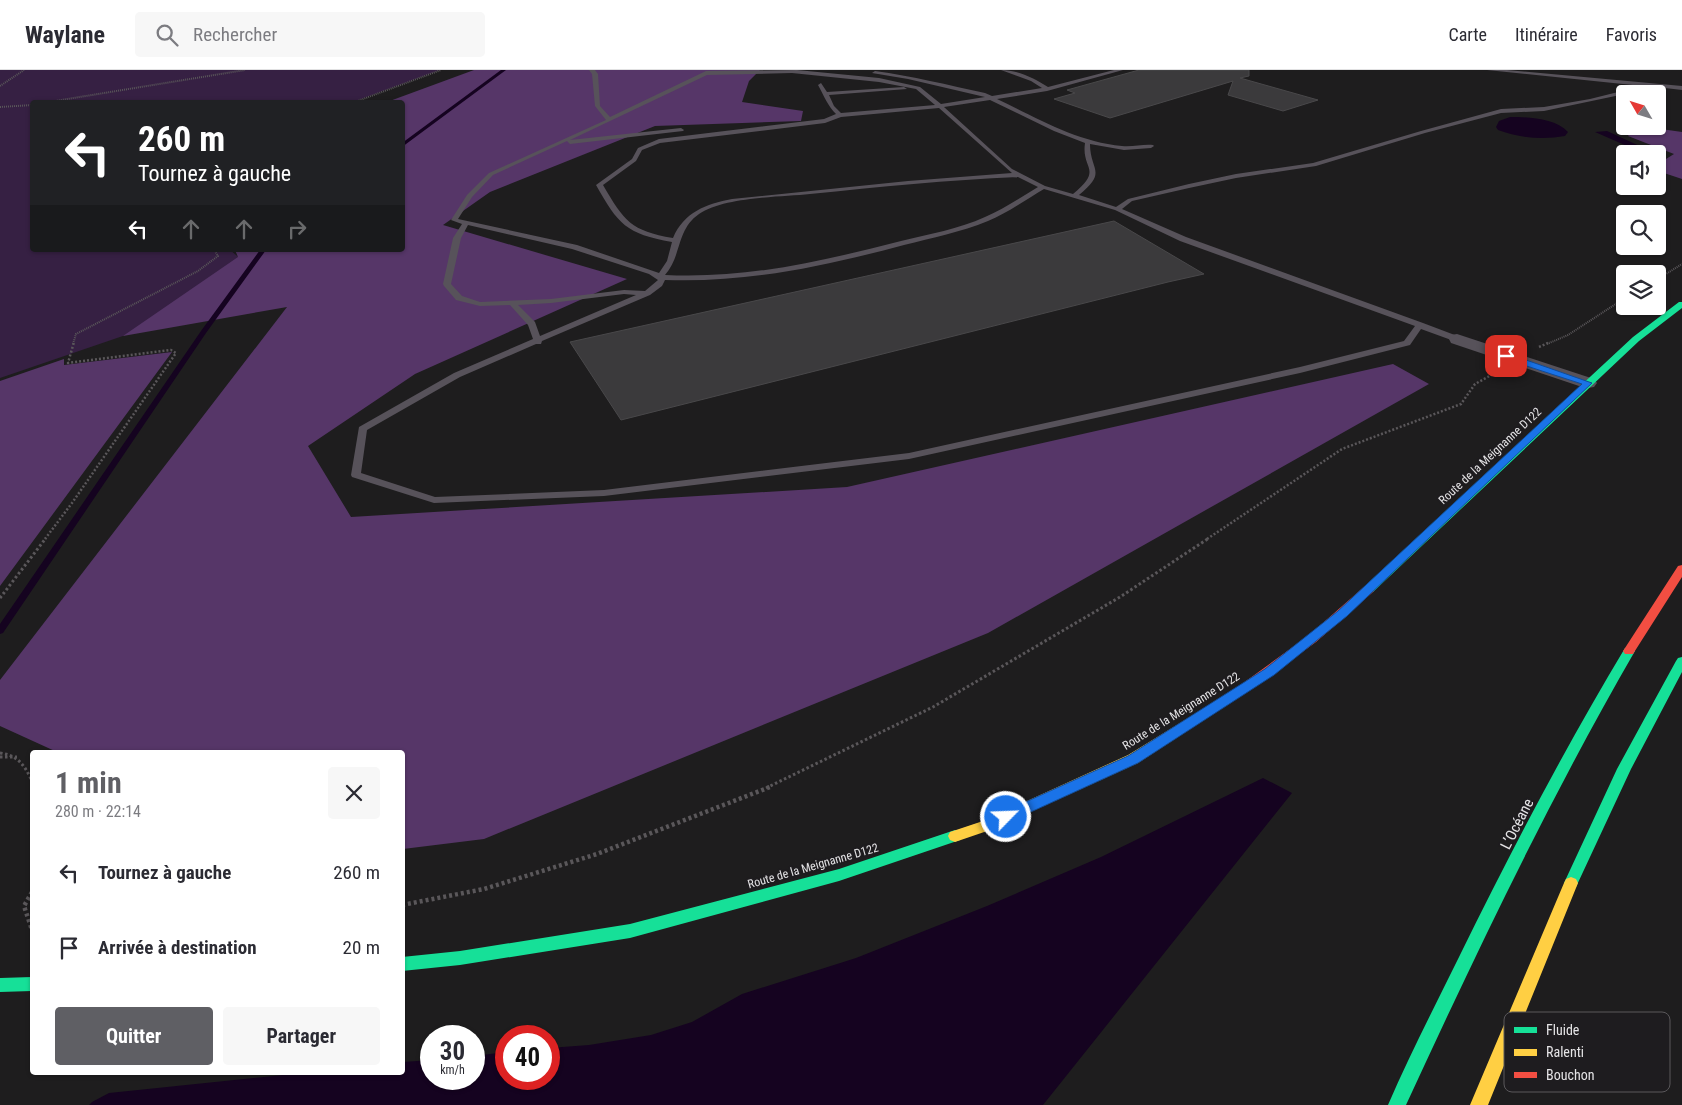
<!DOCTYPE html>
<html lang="fr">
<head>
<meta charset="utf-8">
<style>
  :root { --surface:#fff; --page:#f7f7f7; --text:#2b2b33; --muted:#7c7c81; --line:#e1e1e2; --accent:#5f5f64 }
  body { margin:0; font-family:"Roboto Condensed",sans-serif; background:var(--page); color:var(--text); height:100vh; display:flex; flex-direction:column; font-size:19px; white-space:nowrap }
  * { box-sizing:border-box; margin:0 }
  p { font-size:16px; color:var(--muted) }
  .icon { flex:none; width:28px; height:28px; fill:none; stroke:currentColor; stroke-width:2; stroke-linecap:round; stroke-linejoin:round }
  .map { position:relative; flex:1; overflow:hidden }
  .details { position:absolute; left:30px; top:680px; width:375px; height:325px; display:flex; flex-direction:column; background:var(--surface); border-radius:5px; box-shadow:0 1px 4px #0004 }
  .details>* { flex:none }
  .hud { position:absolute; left:30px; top:30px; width:375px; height:152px; border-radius:5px; box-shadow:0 1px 4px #0004; background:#202124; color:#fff; overflow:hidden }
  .needle { width:32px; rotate:309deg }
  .buttons { position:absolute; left:1616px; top:15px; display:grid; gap:10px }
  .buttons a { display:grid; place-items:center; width:50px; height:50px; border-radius:5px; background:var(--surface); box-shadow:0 1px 4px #0004; font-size:25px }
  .speed { position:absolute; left:420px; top:955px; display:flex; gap:10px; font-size:25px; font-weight:700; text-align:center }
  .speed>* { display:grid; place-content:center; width:65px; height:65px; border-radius:50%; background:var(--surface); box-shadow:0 1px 4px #0004; line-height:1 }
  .speed small { font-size:12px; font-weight:400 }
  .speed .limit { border:8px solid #d22; background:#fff; color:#111 }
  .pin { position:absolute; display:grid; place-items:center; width:42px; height:42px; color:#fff; margin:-21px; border-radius:10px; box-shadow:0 2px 8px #0006 }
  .me { position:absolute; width:55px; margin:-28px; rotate:66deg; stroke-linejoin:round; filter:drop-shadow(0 0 4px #0008) }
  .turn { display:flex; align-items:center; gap:18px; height:105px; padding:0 25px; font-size:22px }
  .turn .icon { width:65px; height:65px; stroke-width:2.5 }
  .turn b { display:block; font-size:35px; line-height:42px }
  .lanes { display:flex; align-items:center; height:48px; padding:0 25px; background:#0003; justify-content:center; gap:25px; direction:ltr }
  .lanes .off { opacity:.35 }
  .round { display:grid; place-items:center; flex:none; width:52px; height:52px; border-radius:5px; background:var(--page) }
  .overview { display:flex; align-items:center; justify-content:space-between; height:85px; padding:0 25px }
  h1 { font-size:30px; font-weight:700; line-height:38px; color:var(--accent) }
  .primary-button { display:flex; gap:10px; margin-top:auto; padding:10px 25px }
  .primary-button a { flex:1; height:58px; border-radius:5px; background:var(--accent); color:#fff; font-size:20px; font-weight:700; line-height:58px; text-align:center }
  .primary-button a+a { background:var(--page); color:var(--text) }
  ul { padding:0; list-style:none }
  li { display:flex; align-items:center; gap:15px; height:75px; padding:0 25px }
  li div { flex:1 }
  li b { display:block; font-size:19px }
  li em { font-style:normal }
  header { display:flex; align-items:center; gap:30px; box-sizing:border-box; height:70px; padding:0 25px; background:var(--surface); border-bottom:1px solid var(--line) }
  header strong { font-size:24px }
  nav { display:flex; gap:28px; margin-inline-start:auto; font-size:18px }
  .search { width:350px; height:45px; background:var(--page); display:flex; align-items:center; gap:12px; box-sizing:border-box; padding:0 18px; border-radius:5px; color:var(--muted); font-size:19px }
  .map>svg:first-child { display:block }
</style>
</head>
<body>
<header>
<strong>Waylane</strong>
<div class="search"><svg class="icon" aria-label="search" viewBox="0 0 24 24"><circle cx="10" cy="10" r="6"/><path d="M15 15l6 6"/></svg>Rechercher</div>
<nav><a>Carte</a><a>Itinéraire</a><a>Favoris</a></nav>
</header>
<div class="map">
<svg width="1682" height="1035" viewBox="0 0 1682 1035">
  <rect width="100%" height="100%" fill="#1e1d1e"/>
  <path fill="#362043" d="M0,0h440l-87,32h-321v148h198l25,21 20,13 -275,94z"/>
  <path fill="#563668" d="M474,0h286l-11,11 -7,21 61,9 -2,10 -146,5 -165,66 -47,33 184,54 -212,95 -107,72 43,71 496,-30 546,-123 36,20 -441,249 -504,206 -81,10 -1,-97h-345l-57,-26v-46l287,-373 -164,29 115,-79 -3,-7h167v-148h-15z
    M1647,57l35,5v47l-24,-8v-7l16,-10 -46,-18 3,-4z
    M172,282l-172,234v-205l64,-22v6z"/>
  <path fill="#150320" d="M1510,47c18,0 45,1 58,15l-3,4c-22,4 -46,2 -67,-6l-2,-3 3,-6z
    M1607,61l39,18h-12l-39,-17z
    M1263,708l29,15 -249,312h-954l3,-3 17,-9 193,-20 100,-1 1,-10 28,-2v19h43v-23l32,-4v27h43v-31l40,-3 62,-10 41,-13 50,-28 114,-36 131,-52 114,-49z"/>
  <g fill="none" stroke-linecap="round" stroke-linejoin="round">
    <path fill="#150320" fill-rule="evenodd" d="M501,0h5l-104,77v-4z
      M260,180h6l-60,83 -203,300 -3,1v-10l201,-293z"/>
  </g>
  <path fill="#3b3a3c" stroke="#49484a" d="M1139,0h110v6l-9,2 78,22 -35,11 -55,-16 5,-14 -123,37 -56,-19 21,-6 -8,-3z
    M1114,151l90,53 -36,8 -547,138 -51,-78z"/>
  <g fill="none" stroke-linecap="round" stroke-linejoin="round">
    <path stroke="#5a575a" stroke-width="2" stroke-dasharray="1 1" stroke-linecap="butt" d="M0,16l24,-16
      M49,32l196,-32
      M355,32l86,-32
      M0,37l32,-2
      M1658,209l24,-15
      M73,274l3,-10 122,-63 20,-15 -4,-6
      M1547,274l21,-9 57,-37"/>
    <path stroke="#5a575a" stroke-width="2.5" stroke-dasharray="2 2" stroke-linecap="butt" d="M1539,277l11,-5
      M45,469l27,-36 104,-150 -5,-3 -103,13 6,-21
      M1207,469l135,-90 119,-45 14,-20 20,-11"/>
    <path stroke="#5a575a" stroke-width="3" stroke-dasharray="2.5 2.5" stroke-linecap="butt" d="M0,528l46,-60
      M0,683c18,2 25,13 32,28
      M0,687h17
      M766,718l167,-81 187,-110 89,-59"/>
    <path stroke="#5a575a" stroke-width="4.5" stroke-dasharray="3 3" stroke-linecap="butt" d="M32,822l-8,14 8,24
      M402,835l82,-16 113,-35 173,-67"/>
    <path fill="#57525a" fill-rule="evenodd" d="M589,0h6l3,4 2,32 10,11 96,-46 91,-1 82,8 41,9 21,17 44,-7 -77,-18 -36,-6 3,-2c37,5 73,14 110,22l7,3 50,-8 -11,-7 -30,-11c17,0 33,8 47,17l66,-17h9l-76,21 -50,8c40,19 80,43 125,47 11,1 21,-2 31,-1l1,1 -3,2 -27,2 -34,-6c0,27 18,27 -11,51l37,12 12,-8 61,-15 47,-10 77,-11 108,-32 80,-22 43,-2 46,-8 52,-13 -155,-16h20l175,16v4l-34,-4 -4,4 -100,21 -43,2 -76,20 -109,33 -80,12 -47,10 -57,13 -10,8 64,28 237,86 37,14v4h-6l-33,-12 -11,16 -110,28 -391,86 -305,37 -170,7 -82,-26 -1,-2 8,-48 95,-54 79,-34 -5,-14 -18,-20 -30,1 -24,-6 -12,-14 -1,-2 10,-46 9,-14 -11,-4 16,-25 22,-22 117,-53 -11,-14 -3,-32zM792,3l87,9 37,7 19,16 -94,8 -7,-7 -5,-11 78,-6 -3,-2 -77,5 -6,-9 -3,2c6,11 10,21 18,29l-12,5 -165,20 -21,9 -6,11 -36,26c22,39 30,49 76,57l-5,19 -8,12 -82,-28 -119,-26 14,-22 21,-22 74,-34 3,3 113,-13 1,-1 -3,-2 -111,12 137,-65zM990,30l64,31 31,12c-4,27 19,25 -12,51l-28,-8 -33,-17 -68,-62zM939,38l73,65 -104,8 -176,18c-26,5 -48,13 -59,39 -42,-7 -49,-17 -70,-53l33,-24 6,-11 18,-7 165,-20 16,-6zM1018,107l20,10c-17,10 -34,22 -53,30 -26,12 -56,17 -84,24 -78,20 -154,38 -236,34 17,-19 11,-45 34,-61 25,-17 81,-17 111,-20 69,-7 138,-14 208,-17zM1044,119l71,21 65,31 235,85 -11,15 -104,26 -391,86 -305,37 -169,7 -74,-24 6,-43 93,-53 76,-33h5l1,-3 108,-46 12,-9 3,-6c83,3 160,-14 239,-35 28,-7 57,-13 84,-24 20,-8 37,-21 56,-32zM468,155l104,24 77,25 9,6 -13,11 -21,-1 -73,9 -71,3 -18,-6 -11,-12 10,-46zM624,224l12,1 -96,41 -5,-14 -17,-17 33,-2z"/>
    <path fill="#57525a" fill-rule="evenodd" d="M1457,264l137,45 3,4 -3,4 -6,1 -6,-1 -131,-44 -2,-4 2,-4z"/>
    <path fill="#16e098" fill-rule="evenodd" d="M1679,232h3v6l-43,33 -266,251h-8l-2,-3 2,-3 268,-249z
      M1629,577l6,4c-85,147 -158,300 -229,454h-18c22,-51 48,-101 72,-150 51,-104 105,-207 165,-307z
      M1682,587v15l-51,97 -55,118 -5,2 -5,-2 -2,-4 53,-114 59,-108 2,-3z
      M955,760l5,2 2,4 -2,4 -121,41 -209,57 -170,27 -58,6v-14l58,-6 170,-27 209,-55z
      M32,907v14l-32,1v-14z"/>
    <path fill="#ffcf43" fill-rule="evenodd" d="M1250,610l4,1 2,3 -2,3 -116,76 -145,66 -38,13 -5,-2 -2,-4 2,-4 33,-11 145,-66z
      M1571,807l5,2 2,4 -90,222h-18l94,-222 2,-4z"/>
    <path fill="#f24e42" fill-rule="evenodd" d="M1682,495v12l-49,77h-8l-2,-3 2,-3 53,-82z
      M1369,515l6,4 -2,3 -57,50 -62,45h-8l-2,-3 2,-3 62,-45 57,-50z"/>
  </g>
  <path fill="#1a73e8" stroke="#114b97" d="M1506,283l86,30 -245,233 -73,59 -136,88 -127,58 -5,1 -5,-1 -2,-4 2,-4 127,-57 137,-87 73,-58 244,-227 -80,-26 -1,-2z"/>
  <g text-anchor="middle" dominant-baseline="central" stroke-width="4" stroke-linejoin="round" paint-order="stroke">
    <g font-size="12" fill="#e5e4e6" stroke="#1e1c1f">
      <text transform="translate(1490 386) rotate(-43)">Route de la Meignanne D122</text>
      <text transform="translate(1181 641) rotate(-32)">Route de la Meignanne D122</text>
      <text transform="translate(813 796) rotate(-16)">Route de la Meignanne D122</text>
    </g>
    <g font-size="15" fill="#e5e4e6" stroke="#1e1c1f">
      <text transform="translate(1517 754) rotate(-63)">L’Océane</text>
    </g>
  </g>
  <rect x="1504" y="942" width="166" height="80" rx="8" fill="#1e1c1f" stroke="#5a585b" stroke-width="1"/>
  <rect x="1514" y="957" width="23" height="6" fill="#16e098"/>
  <rect x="1514" y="979" width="23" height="7" fill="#ffcf43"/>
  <rect x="1514" y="1002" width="23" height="6" fill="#f24e42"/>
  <g font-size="14" fill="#e5e4e6">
    <text x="1546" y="965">Fluide</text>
    <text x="1546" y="987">Ralenti</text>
    <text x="1546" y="1010">Bouchon</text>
  </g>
</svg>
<div class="buttons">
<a><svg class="needle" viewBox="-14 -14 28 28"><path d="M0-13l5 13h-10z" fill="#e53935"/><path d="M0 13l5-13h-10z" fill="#7c7c81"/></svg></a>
<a><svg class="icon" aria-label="sound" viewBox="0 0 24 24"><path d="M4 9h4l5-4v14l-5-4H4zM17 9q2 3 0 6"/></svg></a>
<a><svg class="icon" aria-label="search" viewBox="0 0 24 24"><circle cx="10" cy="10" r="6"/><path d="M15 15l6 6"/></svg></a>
<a><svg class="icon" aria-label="layers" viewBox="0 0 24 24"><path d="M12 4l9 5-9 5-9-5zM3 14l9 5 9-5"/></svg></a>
</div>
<div class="speed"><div>30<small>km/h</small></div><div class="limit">40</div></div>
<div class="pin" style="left:1506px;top:286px;background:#d93025"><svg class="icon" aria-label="arrive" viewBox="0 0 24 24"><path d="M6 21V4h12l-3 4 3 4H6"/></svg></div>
<svg class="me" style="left:1006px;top:747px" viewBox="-20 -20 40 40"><circle r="17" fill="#1a73e8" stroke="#fff" stroke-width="3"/><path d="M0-11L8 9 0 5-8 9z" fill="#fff"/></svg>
<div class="hud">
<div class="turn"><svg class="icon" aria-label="left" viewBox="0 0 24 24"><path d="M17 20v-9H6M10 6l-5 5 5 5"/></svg><div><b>260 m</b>Tournez à gauche</div></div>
<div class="lanes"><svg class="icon" aria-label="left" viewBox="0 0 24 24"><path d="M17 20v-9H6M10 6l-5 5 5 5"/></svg><svg class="icon off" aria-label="ahead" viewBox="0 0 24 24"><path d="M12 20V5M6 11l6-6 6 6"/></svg><svg class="icon off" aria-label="ahead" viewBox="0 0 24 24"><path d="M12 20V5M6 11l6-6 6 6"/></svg><svg class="icon off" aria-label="right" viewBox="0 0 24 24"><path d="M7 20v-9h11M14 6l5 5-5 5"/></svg></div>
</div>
<section class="details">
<div class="overview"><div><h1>1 min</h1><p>280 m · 22:14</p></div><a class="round"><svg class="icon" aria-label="close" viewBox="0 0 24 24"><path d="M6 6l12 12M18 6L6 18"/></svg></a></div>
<ul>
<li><svg class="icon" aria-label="left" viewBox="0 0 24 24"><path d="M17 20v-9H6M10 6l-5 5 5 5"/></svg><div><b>Tournez à gauche</b></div><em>260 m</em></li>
<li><svg class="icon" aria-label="arrive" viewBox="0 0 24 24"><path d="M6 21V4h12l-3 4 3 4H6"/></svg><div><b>Arrivée à destination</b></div><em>20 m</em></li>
</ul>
<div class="primary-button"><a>Quitter</a><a>Partager</a></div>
</section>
</div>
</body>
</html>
